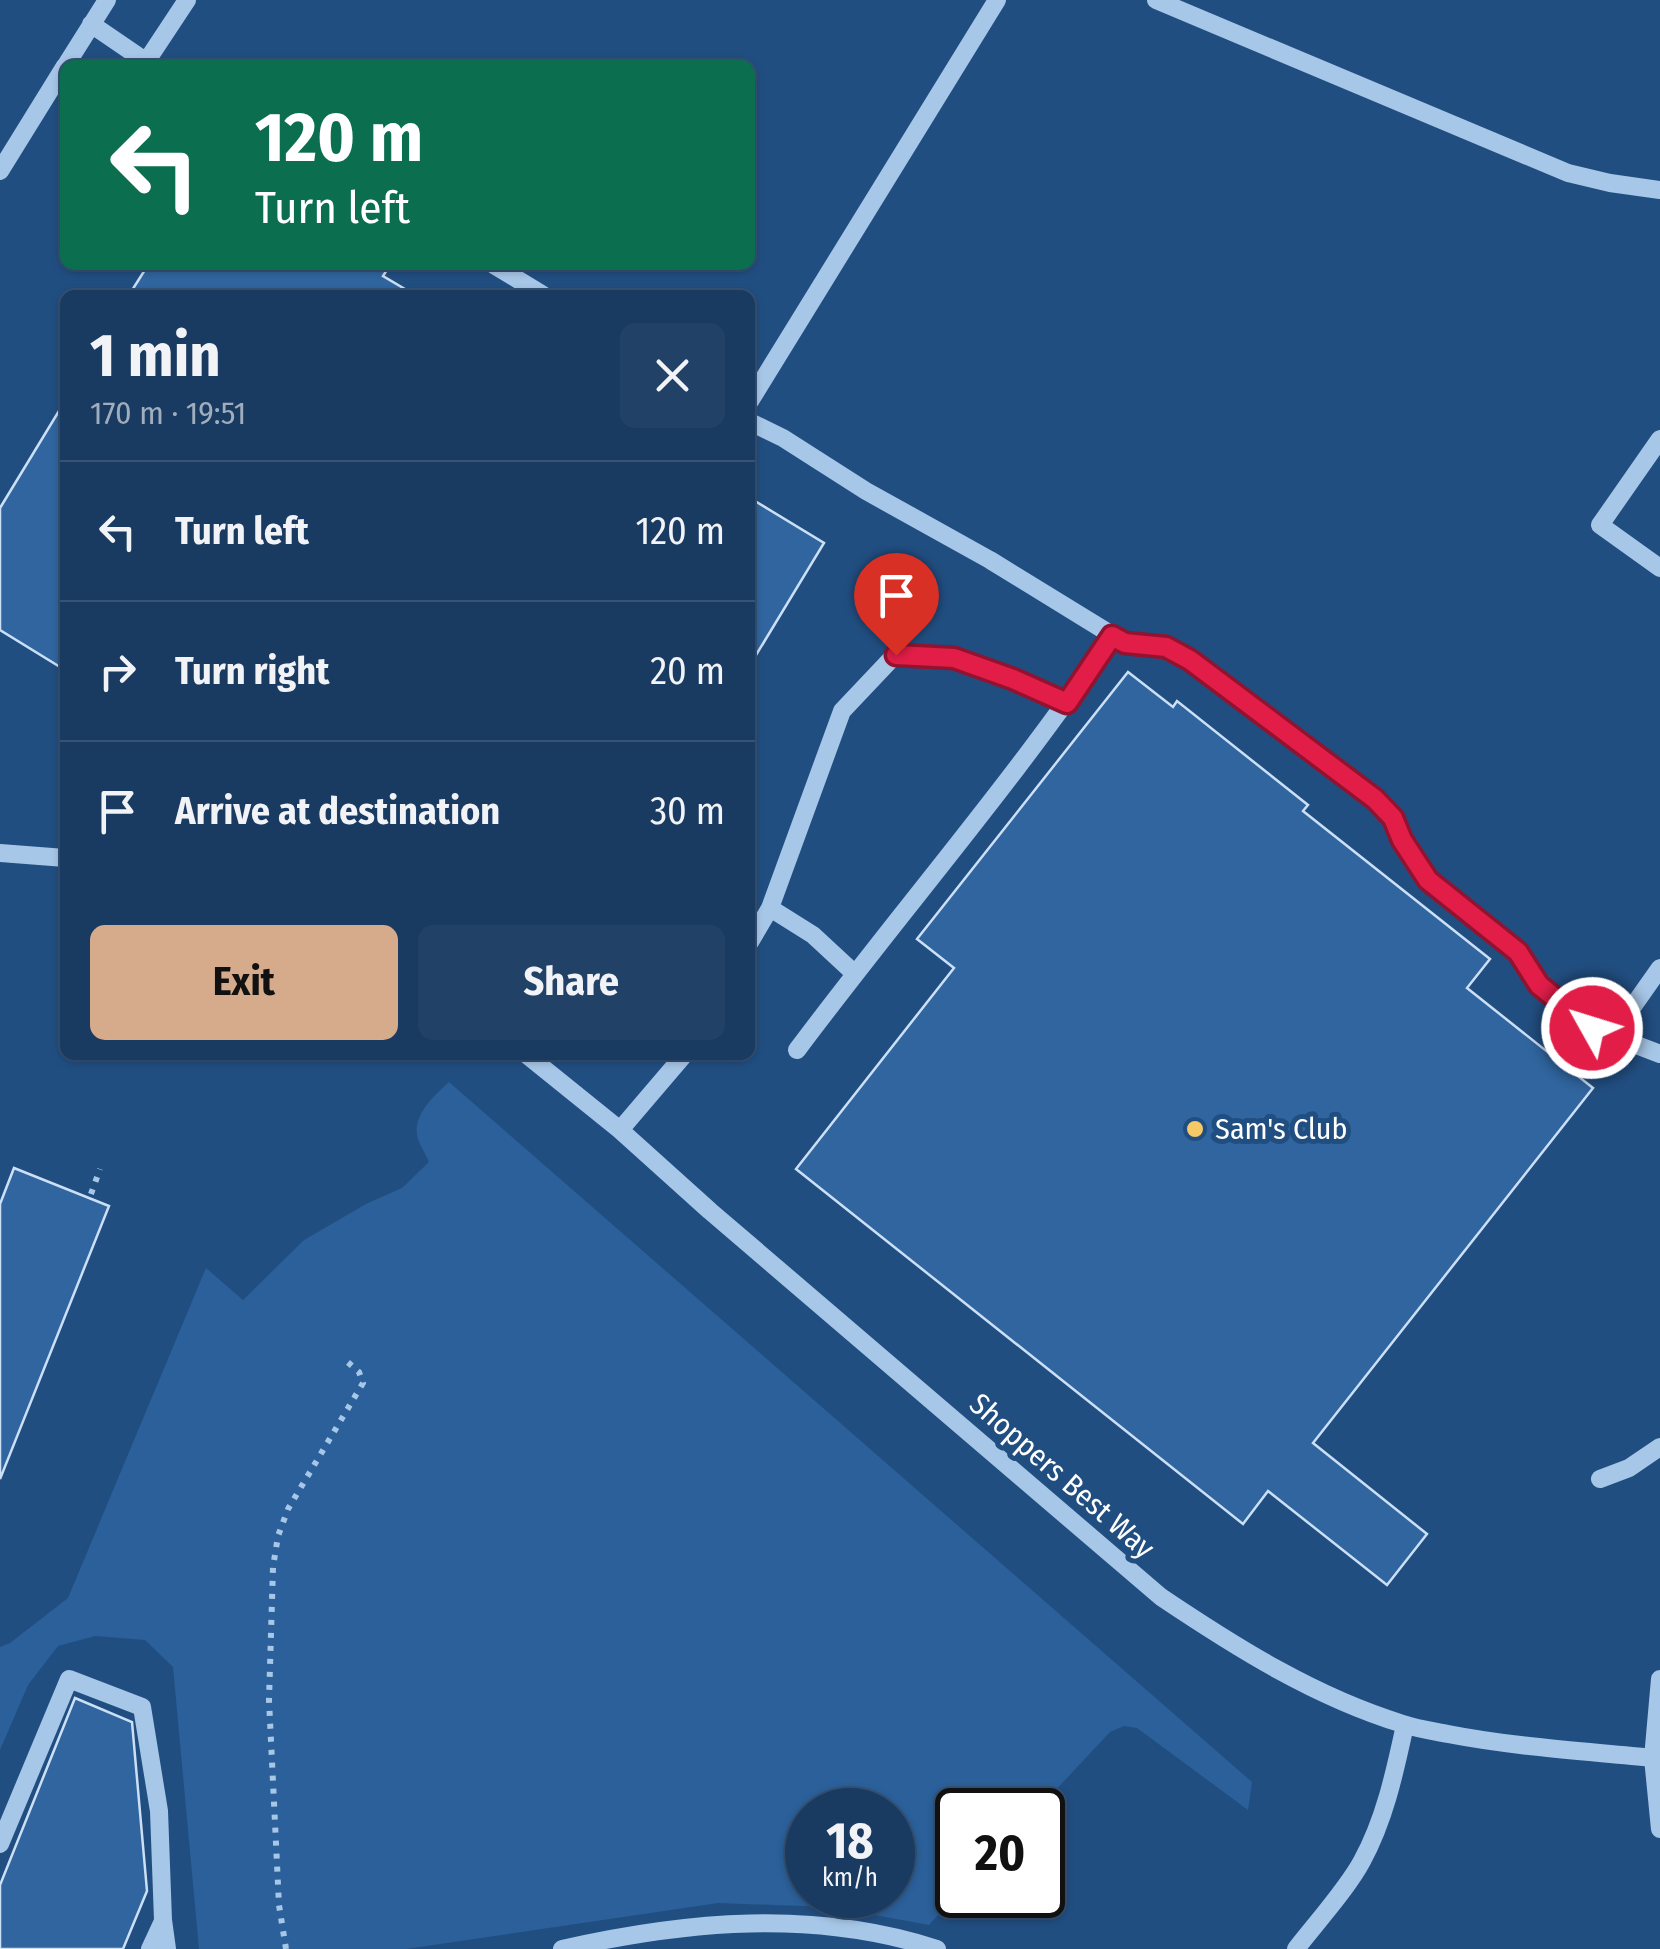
<!DOCTYPE html>
<html lang="en">
<head>
<meta charset="utf-8">
<style>
  :root { --surface:#193a61; --page:#224167; --text:#f1f3f6; --muted:#9fadbd; --line:#375476; --accent:#d6ab8b }
  body { margin:0; font-family:"Fira Sans Condensed",sans-serif; background:var(--page); color:var(--text); height:100vh; display:flex; flex-direction:column; font-size:38px; white-space:nowrap }
  * { box-sizing:border-box; margin:0 }
  p { font-size:32px; color:var(--muted) }
  .icon { flex:none; width:55px; height:55px; fill:none; stroke:currentColor; stroke-width:2; stroke-linecap:round; stroke-linejoin:round }
  .map { position:relative; flex:1; overflow:hidden }
  .panel { position:absolute; left:60px; top:290px; width:695px; height:770px; display:flex; flex-direction:column; background:var(--surface); border-radius:15px; box-shadow:0 2px 8px #0004,0 0 0 2px var(--line) }
  .panel>* { flex:none }
  .banner { position:absolute; left:60px; top:60px; width:695px; height:210px; border-radius:15px; box-shadow:0 2px 8px #0004,0 0 0 2px var(--line); background:#0b6e4f; color:#fff; overflow:hidden }
  .speed { position:absolute; left:785px; top:1788px; display:flex; gap:20px; font-size:50px; font-weight:700; text-align:center }
  .speed>* { display:grid; place-content:center; width:130px; height:130px; border-radius:50%; background:var(--surface); box-shadow:0 2px 8px #0004,0 0 0 2px var(--line); line-height:1 }
  .speed small { font-size:25px; font-weight:400 }
  .speed .limit { border:5px solid #111; border-radius:15px; background:#fff; color:#111 }
  .pin { position:absolute; display:grid; place-items:center; width:85px; height:85px; color:#fff; margin:-102px -42px; border-radius:50% 50% 50% 0; rotate:-45deg; box-shadow:0 0 10px #0007 }
  .pin .icon { rotate:45deg }
  .me { position:absolute; width:110px; margin:-55px; rotate:309deg; stroke-linejoin:round; filter:drop-shadow(0 0 8px #0008) }
  .turn { display:flex; align-items:center; gap:35px; height:210px; padding:0 30px; font-size:45px }
  .turn .icon { width:130px; height:130px; stroke-width:2.5 }
  .turn b { display:block; font-size:70px; line-height:85px }
  .round { display:grid; place-items:center; flex:none; width:105px; height:105px; border-radius:15px; background:var(--page) }
  .head { display:flex; align-items:center; justify-content:space-between; height:170px; padding:0 30px }
  h1 { font-size:60px; font-weight:700; line-height:75px }
  .cta { display:flex; gap:20px; margin-top:auto; padding:20px 30px }
  .cta a { flex:1; height:115px; border-radius:15px; background:var(--accent); color:#111; font-size:40px; font-weight:700; line-height:115px; text-align:center }
  .cta a+a { background:var(--page); color:var(--text) }
  ul { padding:0; list-style:none }
  li { display:flex; align-items:center; gap:30px; height:140px; padding:0 30px; border-top:2px solid var(--line) }
  li div { flex:1 }
  li b { display:block; font-size:38px }
  li em { font-style:normal }
  .map>svg:first-child { display:block }
</style>
</head>
<body>
<div class="map">
<svg width="1660" height="1949" viewBox="0 0 1660 1949">
  <rect width="100%" height="100%" fill="#214e81"/>
  <path fill="#2b609a" fill-rule="evenodd" d="M449,1082l803,700 -4,28 -111,-82 -13,-2 -14,6 -73,78h-79l-1,84 -28,31 -98,-18 -113,-4 -312,46h-207l-26,-282 -28,-27 -50,-4 -37,10 -30,39 -28,65v-103l10,-4 58,-45 138,-330 37,32 61,-60 62,-36 36,-16 27,-26c-3,-7 -8,-15 -11,-23 -7,-23 16,-43 31,-57zM808,1810h84v85h-84z"/>
  <path fill="#30659f" stroke="#cbe0f6" stroke-width="2.5" d="M148,265h242l-7,11 32,19h-286z
    M65,401v269l-65,-40v-122z
    M750,498l74,45 -74,122z
    M1128,672l45,35 4,-6 131,104 -5,6 187,148 -23,29 126,100 -280,355 114,91 -40,51 -119,-94 -25,33 -447,-355 158,-201 -37,-29z
    M14,1168l95,38 -109,273v-275z
    M75,1698l57,24 15,169 -24,58h-123v-64z"/>
  <g fill="none" stroke-linecap="round" stroke-linejoin="round">
    <path stroke="#a7c7e8" stroke-width="6" stroke-dasharray="5 8" stroke-linecap="butt" d="M91,1194l9,-25
      M286,1949l-7,-44 -10,-205 4,-133 5,-31 10,-27 75,-126 -4,-11 -16,-14"/>
    <path stroke="#a7c7e8" stroke-width="18" d="M1156,0l412,173 42,10 50,7
      M91,24l60,41
      M146,62l41,-62
      M66,65l41,-65
      M0,171l65,-105
      M494,265l49,30
      M750,401l247,-401
      M750,422l33,16 83,53 124,69 135,83 41,4 24,13 185,139 18,19 9,23 26,39 90,71 21,34 53,43 68,26
      M1660,439l-60,86 60,43
      M0,853l65,5
      M770,908l43,27 41,38
      M750,942l20,-34 72,-197 53,-56 59,3 59,21 54,24
      M1612,1036l48,-68
      M797,1050c104,-139 218,-270 315,-414
      M527,1055l93,75 90,81 451,386c76,51 154,100 242,127 15,5 30,7 45,10 67,13 136,17 205,24
      M620,1130l64,-75
      M1600,1479l29,-11 31,-21
      M1660,1679l-7,79 7,71
      M0,1844l69,-165 73,28 17,104 4,109 4,29
      M150,1949l13,-28
      M562,1949c124,-28 252,-40 375,0
      M1296,1949c20,-26 51,-60 66,-88 23,-42 33,-90 43,-136"/>
  </g>
  <g fill="none" stroke-linecap="round" stroke-linejoin="round">
    <g stroke="#92132f" stroke-width="25">
      <path id="route" d="M896,655l58,3 59,21 54,24 45,-67 13,7 41,4 24,13 185,139 18,19 9,22 26,40 90,72 21,33 53,43"/>
    </g>
    <use href="#route" stroke="#e11d48" stroke-width="18"/>
  </g>
  <circle fill="#f5c868" stroke="#214e81" stroke-width="4" cx="1195" cy="1129" r="10"/>
  <g text-anchor="middle" dominant-baseline="central" stroke-width="10" stroke-linejoin="round" paint-order="stroke">
    <g font-size="30" fill="#fff" stroke="#214e81" text-anchor="start">
      <text x="1215" y="1129">Sam's Club</text>
    </g>
    <g font-size="30" fill="#fff" stroke="#214e81">
      <text transform="translate(1062 1476) rotate(41)">Shoppers Best Way</text>
    </g>
  </g>
</svg>
<div class="speed"><div>18<small>km/h</small></div><div class="limit">20</div></div>
<div class="pin" style="left:896px;top:655px;background:#d93025"><svg class="icon" aria-label="arrive" viewBox="0 0 24 24"><path d="M6 21V4h12l-3 4 3 4H6"/></svg></div>
<svg class="me" style="left:1592px;top:1028px" viewBox="-20 -20 40 40"><circle r="17" fill="#e11d48" stroke="#fff" stroke-width="3"/><path d="M0-11L8 9 0 5-8 9z" fill="#fff"/></svg>
<div class="banner">
<div class="turn"><svg class="icon" aria-label="left" viewBox="0 0 24 24"><path d="M17 20v-9H6M10 6l-5 5 5 5"/></svg><div><b>120 m</b>Turn left</div></div>
</div>
<section class="panel">
<div class="head"><div><h1>1 min</h1><p>170 m · 19:51</p></div><a class="round"><svg class="icon" aria-label="close" viewBox="0 0 24 24"><path d="M6 6l12 12M18 6L6 18"/></svg></a></div>
<ul>
<li><svg class="icon" aria-label="left" viewBox="0 0 24 24"><path d="M17 20v-9H6M10 6l-5 5 5 5"/></svg><div><b>Turn left</b></div><em>120 m</em></li>
<li><svg class="icon" aria-label="right" viewBox="0 0 24 24"><path d="M7 20v-9h11M14 6l5 5-5 5"/></svg><div><b>Turn right</b></div><em>20 m</em></li>
<li><svg class="icon" aria-label="arrive" viewBox="0 0 24 24"><path d="M6 21V4h12l-3 4 3 4H6"/></svg><div><b>Arrive at destination</b></div><em>30 m</em></li>
</ul>
<div class="cta"><a>Exit</a><a>Share</a></div>
</section>
</div>
</body>
</html>
